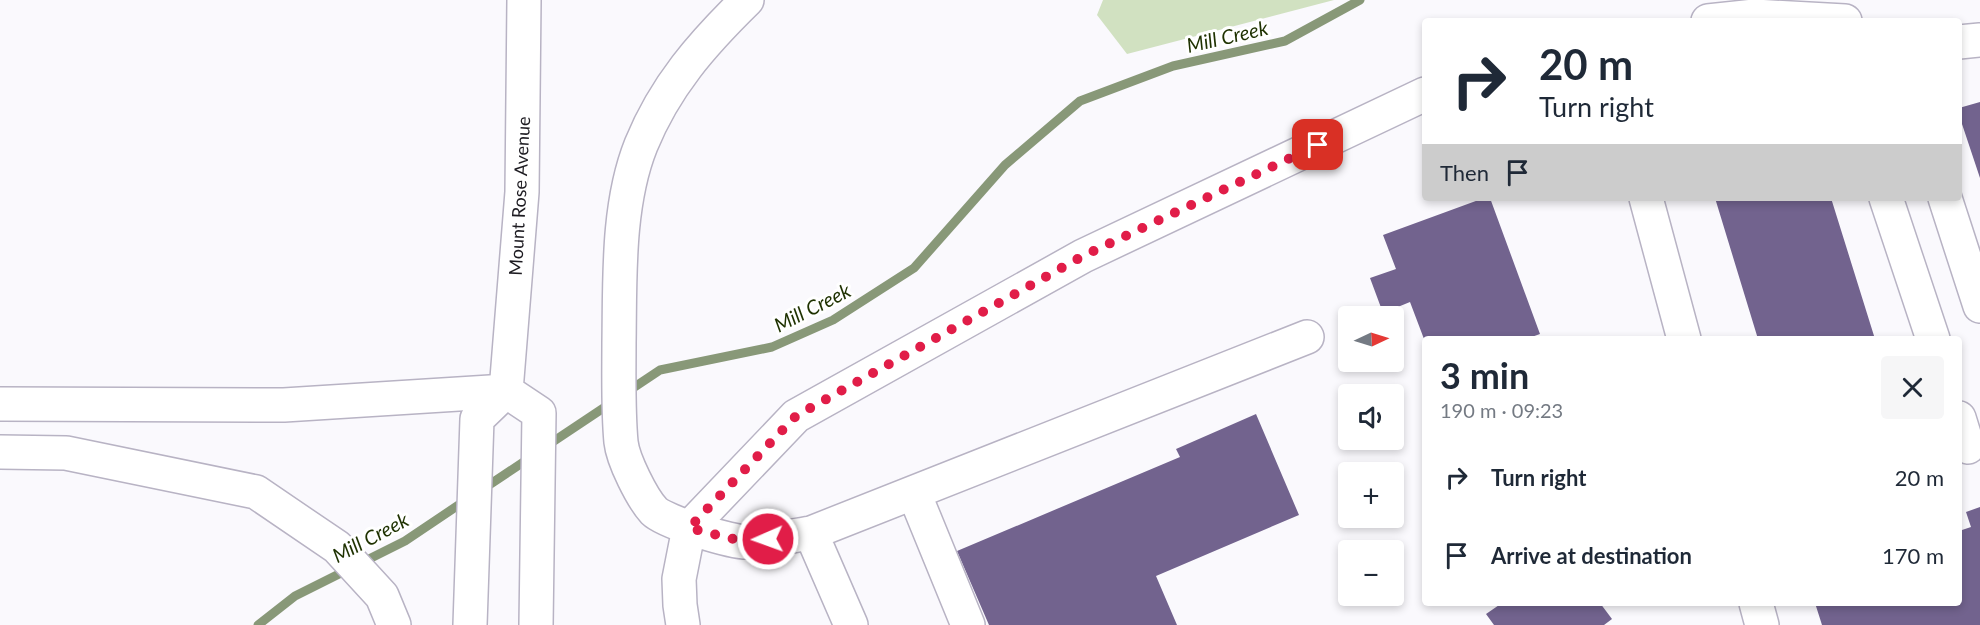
<!DOCTYPE html>
<html lang="en">
<head>
<meta charset="utf-8">
<style>
  :root { --surface:#fff; --page:#f6f6f7; --text:#1f2937; --muted:#747a83 }
  body { margin:0; font-family:Lato,sans-serif; background:var(--page); color:var(--text); height:100vh; display:flex; flex-direction:column; font-size:22px; white-space:nowrap }
  * { box-sizing:border-box; margin:0 }
  p { font-size:20px; color:var(--muted) }
  .icon { flex:none; width:33px; height:33px; fill:none; stroke:currentColor; stroke-width:2; stroke-linecap:round; stroke-linejoin:round }
  .map { position:relative; flex:1; overflow:hidden }
  .side { position:absolute; left:1422px; top:336px; width:540px; height:270px; display:flex; flex-direction:column; background:var(--surface); border-radius:6px; box-shadow:0 3px 9px #0003 }
  .side>* { flex:none }
  .top-card { position:absolute; left:1422px; top:18px; width:540px; height:183px; border-radius:6px; box-shadow:0 3px 9px #0003; background:#fff; color:var(--text); overflow:hidden }
  .needle { width:39px; rotate:86deg }
  .fabs { position:absolute; left:1338px; top:306px; display:grid; gap:12px }
  .fabs a { display:grid; place-items:center; width:66px; height:66px; border-radius:6px; background:var(--surface); box-shadow:0 3px 9px #0003; font-size:30px }
  .pin { position:absolute; display:grid; place-items:center; width:51px; height:51px; color:#fff; margin:-26px; border-radius:12px; box-shadow:0 3px 9px #0006 }
  .me { position:absolute; width:66px; margin:-33px; rotate:268deg; stroke-linejoin:round; filter:drop-shadow(0 0 4px #0008) }
  .turn { display:flex; align-items:center; gap:21px; height:126px; padding:0 18px; font-size:27px }
  .turn .icon { width:78px; height:78px; stroke-width:2.5 }
  .turn b { display:block; font-size:42px; line-height:51px }
  .then { display:flex; align-items:center; height:57px; padding:0 18px; background:#0003; gap:12px; font-size:22px }
  .round { display:grid; place-items:center; flex:none; width:63px; height:63px; border-radius:6px; background:var(--page) }
  .head { display:flex; align-items:center; justify-content:space-between; height:102px; padding:0 18px }
  h1 { font-size:36px; font-weight:700; line-height:45px }
  ul { padding:0; list-style:none }
  li { display:flex; align-items:center; gap:18px; height:78px; padding:0 18px }
  li div { flex:1 }
  li b { display:block; font-size:22px }
  li em { font-style:normal }
  .map>svg:first-child { display:block }
</style>
</head>
<body>
<div class="map">
<svg width="1980" height="625" viewBox="0 0 1980 625">
  <rect width="100%" height="100%" fill="#faf9fd"/>
  <path fill="#d1e1c1" d="M1103,0h231l-207,54 -30,-39z"/>
  <g fill="none" stroke-linecap="round" stroke-linejoin="round">
    <path stroke="#889878" stroke-width="9" d="M627,392l33,-22 112,-23 61,-27 81,-52 91,-103 75,-64 93,-35 112,-25 75,-41
      M545,447l66,-44
      M483,489l48,-32
      M258,625l37,-29 110,-55 61,-41"/>
  </g>
  <path fill="#72638e" d="M1980,102v76l-21,-63v-7z
    M1484,198h6l50,136 -14,5h-102l-14,-37 -27,11 -13,-35 26,-9 -13,-34z
    M1715,198h116l44,141h-117z
    M1256,414l43,101 -143,61 21,49h-188l-32,-74 223,-94 -4,-8z
    M1980,507v118h-158l-7,-22h144v-72l12,-4 -5,-15z
    M1502,603h98l12,16 -8,6h-110l-8,-11z"/>
  <g fill="none" stroke-linecap="round" stroke-linejoin="round">
    <g stroke="#b8b3c4" stroke-width="36">
      <path id="minor" d="M747,0c-45,44 -82,86 -106,145 -24,60 -21,134 -22,198 0,32 -1,67 2,99 2,18 21,56 33,69 11,11 79,32 94,31 21,-1 42,-6 63,-9l496,-196
        M1708,21l46,-5 91,5
        M1959,42l21,-2
        M1646,198l38,141
        M1886,198l47,141
        M1945,198l35,108
        M1959,418l9,29
        M914,493l54,132
        M811,533l40,92
        M1756,603l6,22
        M683,625l-3,-20 -1,-26 10,-51 107,-112 287,-160 342,-162"/>
    </g>
    <g stroke="#b8b3c4" stroke-width="36">
      <path id="major" d="M506,391l33,22 -3,212
        M470,625l7,-206 29,-28 16,-199 2,-192"/>
    </g>
    <g stroke="#b8b3c4" stroke-width="36">
      <path id="highway" d="M0,404l284,1 222,-14
        M0,452l66,1 190,39 81,55 45,49 12,29"/>
    </g>
    <use href="#minor" stroke="#fff" stroke-width="33"/>
    <use href="#major" stroke="#fff" stroke-width="33"/>
    <use href="#highway" stroke="#fff" stroke-width="33"/>
  </g>
  <g fill="none" stroke-linecap="round" stroke-linejoin="round">
    <path stroke="#e11d48" stroke-width="10" stroke-dasharray="0 18" d="M768,539l-22,3 -57,-14 107,-112 287,-160 235,-111"/>
  </g>
  <g text-anchor="middle" dominant-baseline="central" stroke-width="6" stroke-linejoin="round" paint-order="stroke">
    <g font-size="18" fill="#1d1b21" stroke="#fff">
      <text transform="translate(519 196) rotate(-87)">Mount Rose Avenue</text>
    </g>
    <g font-size="20" font-style="italic" fill="#1e3100" stroke="#fff">
      <text transform="translate(1227 36) rotate(-13)">Mill Creek</text>
      <text transform="translate(812 307) rotate(-27)">Mill Creek</text>
      <text transform="translate(370 537) rotate(-28)">Mill Creek</text>
    </g>
  </g>
</svg>
<div class="fabs">
<a><svg class="needle" viewBox="-14 -14 28 28"><path d="M0-13l5 13h-10z" fill="#e53935"/><path d="M0 13l5-13h-10z" fill="#747a83"/></svg></a>
<a><svg class="icon" aria-label="sound" viewBox="0 0 24 24"><path d="M4 9h4l5-4v14l-5-4H4zM17 9q2 3 0 6"/></svg></a>
<a>+</a>
<a>−</a>
</div>
<div class="pin" style="left:1318px;top:145px;background:#d93025"><svg class="icon" aria-label="arrive" viewBox="0 0 24 24"><path d="M6 21V4h12l-3 4 3 4H6"/></svg></div>
<svg class="me" style="left:768px;top:539px" viewBox="-20 -20 40 40"><circle r="17" fill="#e11d48" stroke="#fff" stroke-width="3"/><path d="M0-11L8 9 0 5-8 9z" fill="#fff"/></svg>
<div class="top-card">
<div class="turn"><svg class="icon" aria-label="right" viewBox="0 0 24 24"><path d="M7 20v-9h11M14 6l5 5-5 5"/></svg><div><b>20 m</b>Turn right</div></div>
<div class="then">Then<svg class="icon" aria-label="arrive" viewBox="0 0 24 24"><path d="M6 21V4h12l-3 4 3 4H6"/></svg></div>
</div>
<section class="side">
<div class="head"><div><h1>3 min</h1><p>190 m · 09:23</p></div><a class="round"><svg class="icon" aria-label="close" viewBox="0 0 24 24"><path d="M6 6l12 12M18 6L6 18"/></svg></a></div>
<ul>
<li><svg class="icon" aria-label="right" viewBox="0 0 24 24"><path d="M7 20v-9h11M14 6l5 5-5 5"/></svg><div><b>Turn right</b></div><em>20 m</em></li>
<li><svg class="icon" aria-label="arrive" viewBox="0 0 24 24"><path d="M6 21V4h12l-3 4 3 4H6"/></svg><div><b>Arrive at destination</b></div><em>170 m</em></li>
</ul>
</section>
</div>
</body>
</html>
